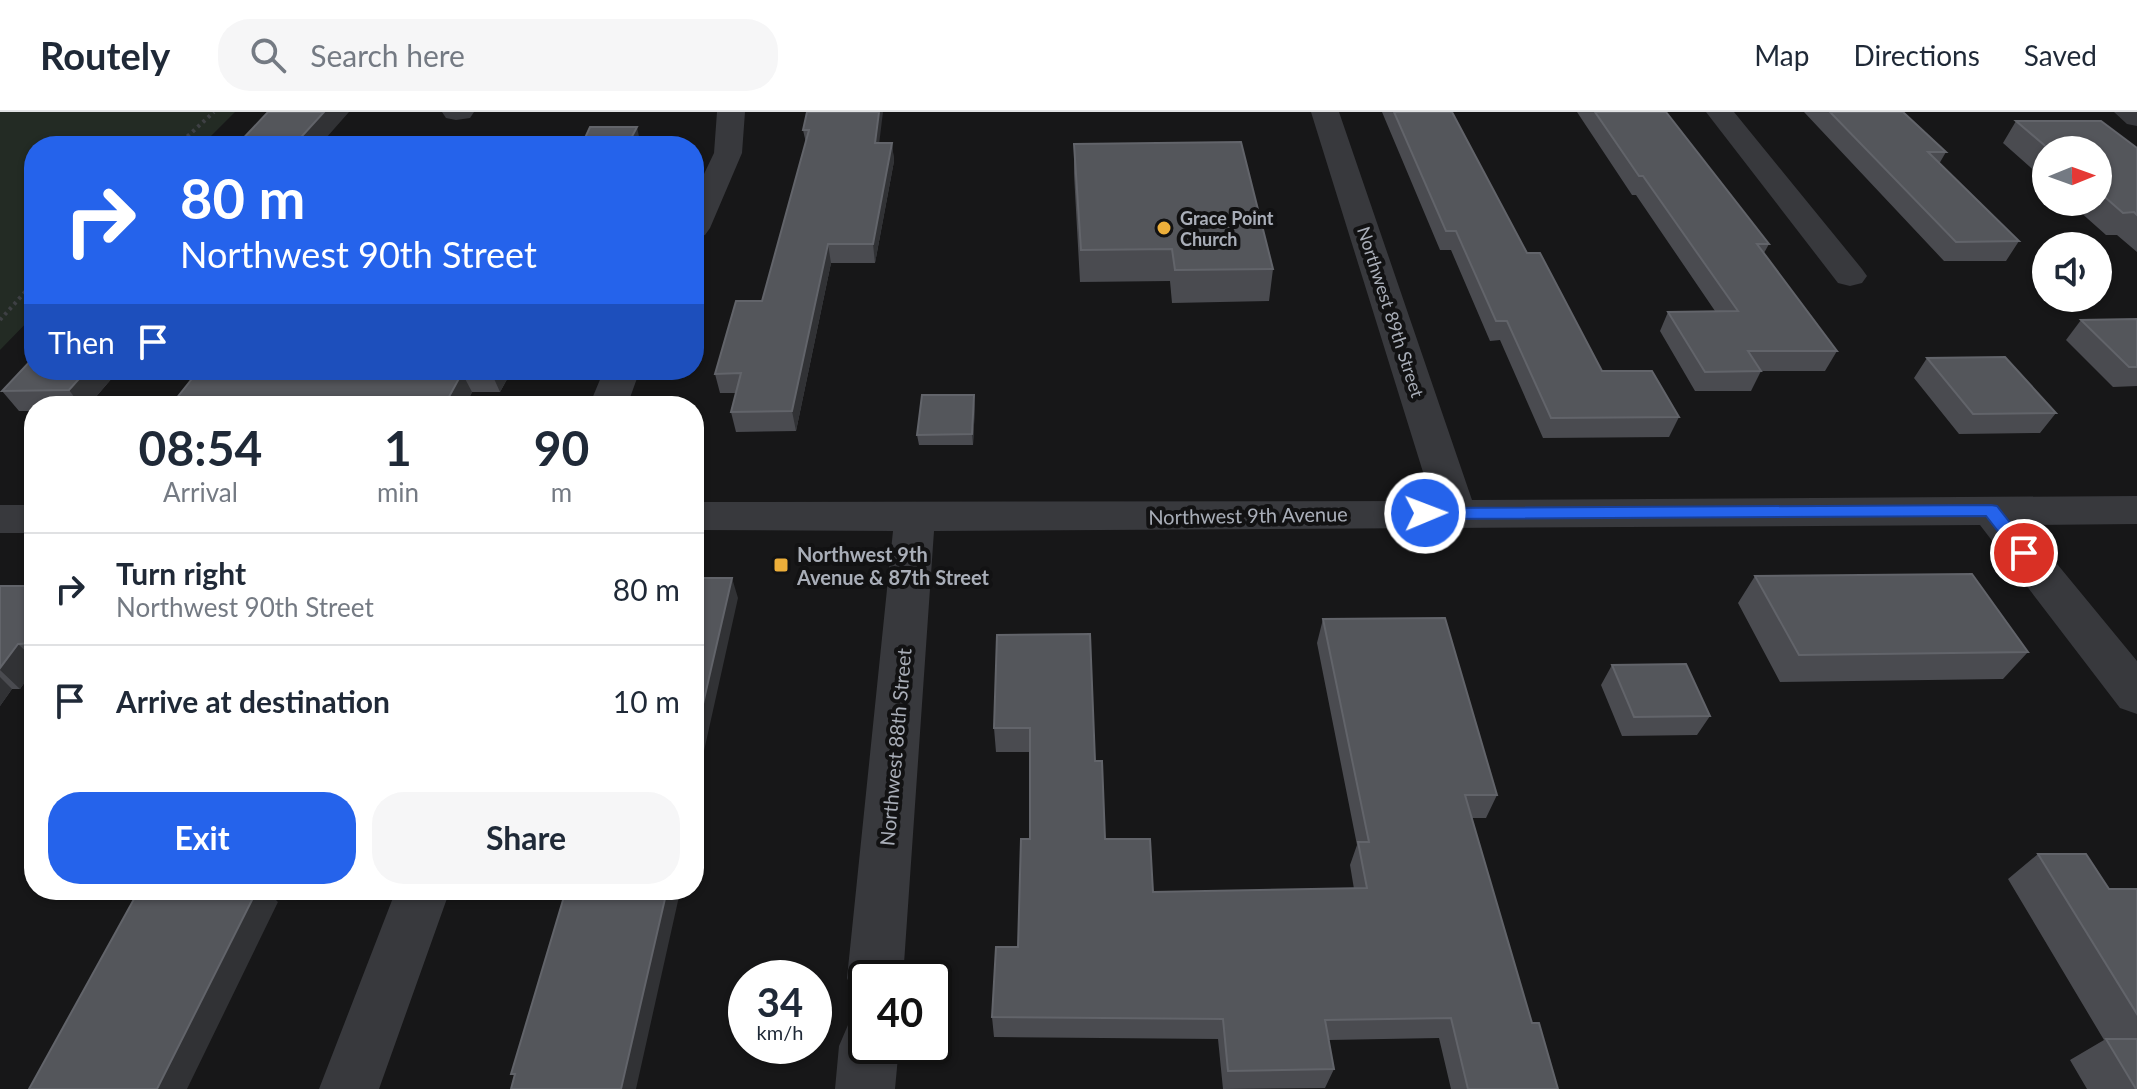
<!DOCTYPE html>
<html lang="en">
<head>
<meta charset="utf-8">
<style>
  :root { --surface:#fff; --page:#f6f6f7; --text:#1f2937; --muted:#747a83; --line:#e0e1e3; --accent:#2563eb }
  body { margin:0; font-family:Lato,sans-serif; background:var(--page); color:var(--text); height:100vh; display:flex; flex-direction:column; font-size:30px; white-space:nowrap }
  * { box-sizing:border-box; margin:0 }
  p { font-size:26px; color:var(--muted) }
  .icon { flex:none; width:44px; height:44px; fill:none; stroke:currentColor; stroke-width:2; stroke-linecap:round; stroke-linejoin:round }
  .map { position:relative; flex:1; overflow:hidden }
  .drawer { position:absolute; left:24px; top:284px; width:680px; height:504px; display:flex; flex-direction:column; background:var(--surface); border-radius:32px; box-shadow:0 2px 6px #0004 }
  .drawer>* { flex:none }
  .guide { position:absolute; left:24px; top:24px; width:680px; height:244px; border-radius:32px; box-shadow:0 2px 6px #0004; background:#2563eb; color:#fff; overflow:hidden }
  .needle { width:52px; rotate:89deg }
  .buttons { position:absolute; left:2032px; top:24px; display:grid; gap:16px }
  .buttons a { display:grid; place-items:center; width:80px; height:80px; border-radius:50%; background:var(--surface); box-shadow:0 2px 6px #0004; font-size:40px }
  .speed { position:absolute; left:728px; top:848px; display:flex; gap:16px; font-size:40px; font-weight:700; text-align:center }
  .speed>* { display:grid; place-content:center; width:104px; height:104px; border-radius:50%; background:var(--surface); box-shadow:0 2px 6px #0004; line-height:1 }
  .speed small { font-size:20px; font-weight:400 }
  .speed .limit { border:4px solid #111; border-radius:12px; background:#fff; color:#111 }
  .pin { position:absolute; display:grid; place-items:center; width:68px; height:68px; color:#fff; margin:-34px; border:4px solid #fff; border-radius:50%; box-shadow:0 2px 8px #0007 }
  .me { position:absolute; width:88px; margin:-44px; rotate:89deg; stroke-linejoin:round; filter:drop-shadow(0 0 6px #0008) }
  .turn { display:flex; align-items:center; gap:28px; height:168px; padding:0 24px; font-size:36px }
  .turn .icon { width:104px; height:104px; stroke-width:2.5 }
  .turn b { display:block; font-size:56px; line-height:68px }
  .then { display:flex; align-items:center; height:76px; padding:0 24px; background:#0003; gap:16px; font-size:30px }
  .eta { display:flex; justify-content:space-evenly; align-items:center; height:136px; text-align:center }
  .eta b { font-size:48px; font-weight:700; line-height:56px }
  .button { display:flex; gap:16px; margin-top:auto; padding:16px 24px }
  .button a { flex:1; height:92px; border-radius:32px; background:var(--accent); color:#fff; font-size:32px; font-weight:700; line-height:92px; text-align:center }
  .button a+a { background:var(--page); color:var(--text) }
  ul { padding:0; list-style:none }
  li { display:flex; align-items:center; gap:24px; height:112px; padding:0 24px; border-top:2px solid var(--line) }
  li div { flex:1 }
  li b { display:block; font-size:30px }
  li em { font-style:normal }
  header { display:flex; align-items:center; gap:48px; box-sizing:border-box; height:112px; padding:0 40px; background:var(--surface); border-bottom:2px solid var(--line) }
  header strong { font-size:38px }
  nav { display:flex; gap:44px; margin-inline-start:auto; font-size:28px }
  .search { width:560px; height:72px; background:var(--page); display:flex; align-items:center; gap:20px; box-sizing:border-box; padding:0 28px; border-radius:32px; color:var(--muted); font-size:30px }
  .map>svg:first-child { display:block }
</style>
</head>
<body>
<header>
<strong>Routely</strong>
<div class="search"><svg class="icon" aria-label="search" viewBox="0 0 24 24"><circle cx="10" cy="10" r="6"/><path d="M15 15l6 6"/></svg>Search here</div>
<nav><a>Map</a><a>Directions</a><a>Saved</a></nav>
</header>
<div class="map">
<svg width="2137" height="977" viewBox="0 0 2137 977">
  <rect width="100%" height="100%" fill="#171718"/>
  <path fill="#232b24" d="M0,0h235l-34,34h-167v169l-34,35z"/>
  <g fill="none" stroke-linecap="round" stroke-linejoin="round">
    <path stroke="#3e4044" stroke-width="4" stroke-dasharray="3 4" stroke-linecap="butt" d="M177,34l37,-34
      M0,208l34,-38"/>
    <path fill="#38393d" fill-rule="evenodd" d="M442,0h32l-4,6 -14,2 -10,-2z
      M717,0h28l-3,41 -32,75 -5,7 -11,2v-42l20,-42z
      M1311,0h28l133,388 665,-4v28l-112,1 112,136v53l-17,-6 -140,-183 -1046,6 -31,447h-37v24l-11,-5 -8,-19 46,-447 -199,-1v-28l738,-1z
      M1706,0h28l128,157 5,7 -5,7 -12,3 -12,-3z
      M2114,0h23v14l-10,-2z
      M604,258h36l-13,36h-38z
      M0,393h34v28h-34z
      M396,778h54l-71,199h-60z
      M866,906v28h33l-4,43h-60l4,-43 9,-21z"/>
  </g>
  <path fill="#4a4b50" d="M807,0l73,31h12l2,18 -19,102h-44l-35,168 -60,1 -5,-20 5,-19h-16l-5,-19 47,-73 44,-158 -3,-13z
    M1382,0h70l75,141 75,118 77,46 -10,20 -126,1 -43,-98 -10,1 -39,-91h-11z
    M1577,0h89l103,132 -5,9 73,98 -12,20h-64l-10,20h-56l-35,-60 8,-19 47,-1 -79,-116h-4z
    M1804,0h99l43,40 -7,12 80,77 -13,20h-62z
    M2016,9l121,27v104l-20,-17h-11l-37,-33h29v-52h-52v31l-43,-38z
    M1074,32l199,125 -4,32 -97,2 -2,-22 -90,1 -6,-108z
    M2137,207v67l-24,1 -47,-47 15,-20z
    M1927,246l129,55 -16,20 -81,1 -45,-56z
    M119,258l-31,36h-54v5h-15l-17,-20z
    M199,258h313l-12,22h-28l-7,14h-292l-1,-2z
    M975,293l-2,40h-54l-2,-10z
    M1755,464l273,76 -25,27 -223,3 -42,-79z
    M0,474h34v83l-14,20h-8l-12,17z
    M1323,507l174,176 -11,23h-14l60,205 26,66h-107l-12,-51 -110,2 5,29 -9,19 -102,1 -5,-50 -224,-2 -2,-20 26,-70 12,-108v-87h-34l-2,-24 3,-93 98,126 10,78 48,53 201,-3 -4,-24 7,-20 -40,-202z
    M1612,553l98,51 -13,19 -75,1 -21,-51z
    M2038,742l71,35h28v200h-50l-17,-29 34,-20 -96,-161z"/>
  <path fill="#313235" d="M324,0h25l-30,34h-26z
    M879,0h4l-6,49 -2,-18z
    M637,15l4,19h-14z
    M892,31l2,18 -19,102 -2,-19z
    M828,132l3,19 -35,168 -4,-20z
    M87,258h32l-31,36h-7l-12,-16z
    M492,258h20l-12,22 -9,-20z
    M462,261l10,19 -7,14h-21z
    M974,283l1,10 -2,40 -1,-11z
    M732,466l6,20 -44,198v-53z
    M18,532l16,15v10l-14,20 -20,-19v-2z
    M0,565l12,12 -12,17z
    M254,778h19l-2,5 7,7 -91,187h-30z
    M667,778h12l1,2 -44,197h-15z"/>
  <path fill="#54565b" stroke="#62646a" stroke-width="2" d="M268,0h56l-31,34h-57z
    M807,0h72l-4,31h17l-19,101h-45l-36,167 -61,1 10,-39 -26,1 21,-73h26l47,-171h-6z
    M1394,0h58l75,141h13l62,118h50l27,46 -128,1 -44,-97h-11l-40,-90h-10z
    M1595,0h71l103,132h-12l80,107h-89l13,20 -56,1 -37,-60 70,-1 -95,-135h-4z
    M1830,0h73l43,40h-18l91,89 -63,1z
    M2016,9h85l36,27v67l-3,-3 -11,1 -25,-22v-41h-48z
    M590,15h47l-10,19h-126l5,-9 79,1z
    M1241,30l32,127 -98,1 -3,-21 -91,1 -7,-106z
    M2137,207v48h-8l-48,-47z
    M34,245v13h53l-18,20 -67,1z
    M2005,245l51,56 -83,1 -46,-56z
    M199,258h293l-1,2 -29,1 -18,33h-58l2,-4 -216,2z
    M922,283h52l-2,39 -55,1z
    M1972,462l56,78 -229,3 -44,-79z
    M694,466h38l-38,165z
    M0,474h34v57l-16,1 -18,24z
    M1445,506l52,177h-32l67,228h7l19,66h-90l-17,-71 -126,2 9,49 -106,2 -5,-52 -231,-2 4,-70h22l3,-108h9v-111h-36l3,-93 93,-1 5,127h7l3,78h45l3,53 214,-4 -9,-46h11l-46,-223z
    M1686,552l24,52 -76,1 -22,-52z
    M2038,742h48l23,35h28v125z
    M139,778h118l-100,199h-128z
    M566,778h101l-46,199h-110l4,-15h-4z
    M2106,927h31v50h-1z"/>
  <path fill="#2563eb" stroke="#184099" stroke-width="2" d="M1991,393l6,1 33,42 3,5 -3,4h-12l-32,-41 -561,3 -9,-6 9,-5z"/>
  <g fill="#edaf3a" stroke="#121213" stroke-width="3">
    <circle cx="1164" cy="116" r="8"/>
    <rect x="773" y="445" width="16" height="16" rx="4"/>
  </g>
  <g text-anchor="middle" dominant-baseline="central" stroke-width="8" stroke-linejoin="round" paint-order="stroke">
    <g font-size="18" font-weight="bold" fill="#a9aeb8" stroke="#121213" text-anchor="start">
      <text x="1180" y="106">Grace Point<tspan x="1180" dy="21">Church</tspan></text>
    </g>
    <g font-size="18" fill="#a9aeb8" stroke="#121213">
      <text transform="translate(1391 200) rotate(72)">Northwest 89th Street</text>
    </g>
    <g font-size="20" fill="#a9aeb8" stroke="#121213">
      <text transform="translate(1248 403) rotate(-1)">Northwest 9th Avenue</text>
      <text transform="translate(895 635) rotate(-85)">Northwest 88th Street</text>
    </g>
    <g font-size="20" font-weight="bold" fill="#a9aeb8" stroke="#121213" text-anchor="start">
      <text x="797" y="442">Northwest 9th<tspan x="797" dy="23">Avenue &amp; 87th Street</tspan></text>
    </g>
  </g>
</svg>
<div class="buttons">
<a><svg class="needle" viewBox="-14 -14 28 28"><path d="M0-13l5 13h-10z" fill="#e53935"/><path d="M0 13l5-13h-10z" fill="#747a83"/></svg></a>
<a><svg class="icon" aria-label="sound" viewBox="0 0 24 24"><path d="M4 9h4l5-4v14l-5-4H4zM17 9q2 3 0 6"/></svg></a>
</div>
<div class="speed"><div>34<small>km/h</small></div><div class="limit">40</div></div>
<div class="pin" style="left:2024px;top:441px;background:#d93025"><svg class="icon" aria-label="arrive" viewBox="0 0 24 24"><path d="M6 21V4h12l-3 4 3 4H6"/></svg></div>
<svg class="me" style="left:1425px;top:401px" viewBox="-20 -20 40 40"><circle r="17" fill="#2563eb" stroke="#fff" stroke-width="3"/><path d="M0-11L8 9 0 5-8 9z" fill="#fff"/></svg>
<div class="guide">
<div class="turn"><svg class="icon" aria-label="right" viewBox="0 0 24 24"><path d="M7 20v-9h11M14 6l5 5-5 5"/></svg><div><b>80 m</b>Northwest 90th Street</div></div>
<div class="then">Then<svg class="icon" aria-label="arrive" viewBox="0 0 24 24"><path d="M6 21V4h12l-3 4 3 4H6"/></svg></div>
</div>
<section class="drawer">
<div class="eta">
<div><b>08:54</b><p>Arrival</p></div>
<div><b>1</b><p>min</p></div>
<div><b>90</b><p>m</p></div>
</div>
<ul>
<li><svg class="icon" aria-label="right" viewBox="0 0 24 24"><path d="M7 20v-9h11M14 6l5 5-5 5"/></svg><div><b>Turn right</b><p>Northwest 90th Street</p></div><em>80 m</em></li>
<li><svg class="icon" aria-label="arrive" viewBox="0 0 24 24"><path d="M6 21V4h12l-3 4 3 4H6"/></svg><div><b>Arrive at destination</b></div><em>10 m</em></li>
</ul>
<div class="button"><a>Exit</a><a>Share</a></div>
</section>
</div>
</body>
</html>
